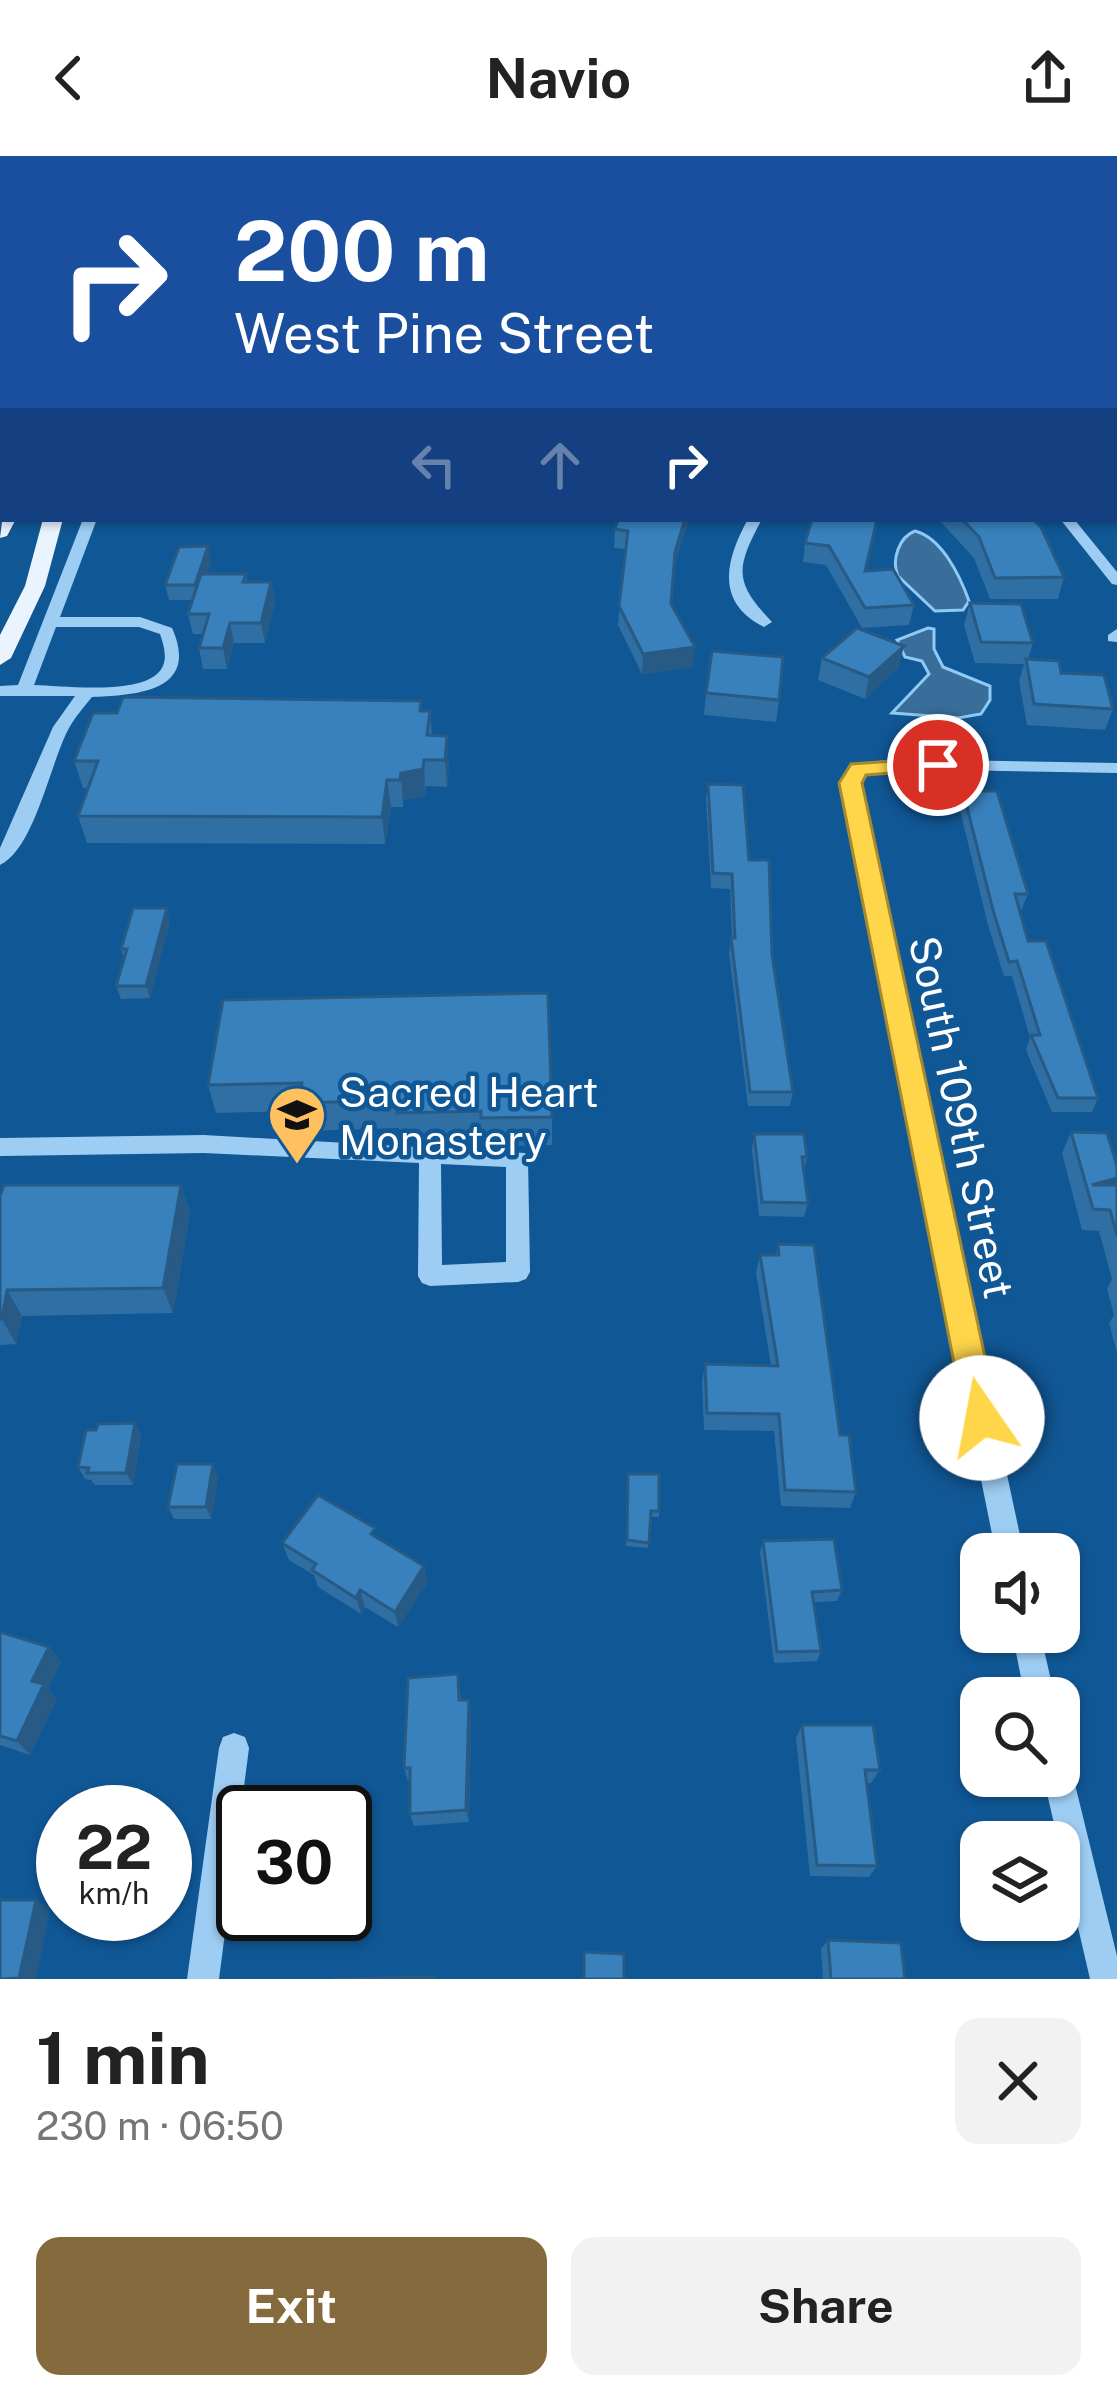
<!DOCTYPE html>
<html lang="en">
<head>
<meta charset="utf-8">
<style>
  :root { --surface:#fff; --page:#f2f2f2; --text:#222; --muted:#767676; --accent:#856a3e }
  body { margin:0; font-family:"Public Sans",sans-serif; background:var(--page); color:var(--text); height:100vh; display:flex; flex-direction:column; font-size:45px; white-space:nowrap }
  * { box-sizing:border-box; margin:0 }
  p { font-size:39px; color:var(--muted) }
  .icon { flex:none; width:66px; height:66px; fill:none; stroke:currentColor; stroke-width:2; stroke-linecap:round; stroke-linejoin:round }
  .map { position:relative; height:1823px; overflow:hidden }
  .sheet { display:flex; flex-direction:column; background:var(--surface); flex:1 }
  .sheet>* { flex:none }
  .hud { position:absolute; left:0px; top:0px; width:1119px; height:366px; box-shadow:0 3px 9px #0004; background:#1a4fa0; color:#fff; overflow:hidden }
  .tools { position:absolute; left:960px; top:1377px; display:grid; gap:24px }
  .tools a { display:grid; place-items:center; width:120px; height:120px; border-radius:24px; background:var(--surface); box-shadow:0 3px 9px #0004; font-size:60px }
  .speed { position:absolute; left:36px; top:1629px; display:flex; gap:24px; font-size:60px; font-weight:700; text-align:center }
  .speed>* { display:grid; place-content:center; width:156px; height:156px; border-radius:50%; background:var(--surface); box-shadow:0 3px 9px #0004; line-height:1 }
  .speed small { font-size:30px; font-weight:400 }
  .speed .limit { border:6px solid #111; border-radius:18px; background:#fff; color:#111 }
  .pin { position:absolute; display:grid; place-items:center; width:102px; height:102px; color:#fff; margin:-51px; border:6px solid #fff; border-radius:50%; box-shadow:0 3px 12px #0007 }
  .me { position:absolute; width:132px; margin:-66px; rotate:348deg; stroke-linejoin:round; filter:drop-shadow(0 0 9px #0008) }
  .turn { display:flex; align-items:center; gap:42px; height:252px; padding:0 36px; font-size:54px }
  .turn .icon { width:156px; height:156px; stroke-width:2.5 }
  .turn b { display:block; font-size:84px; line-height:102px }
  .lanes { display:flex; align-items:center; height:114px; padding:0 36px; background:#0003; justify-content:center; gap:60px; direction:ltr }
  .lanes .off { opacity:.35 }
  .round { display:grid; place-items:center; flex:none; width:126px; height:126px; border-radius:24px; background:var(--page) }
  .overview { display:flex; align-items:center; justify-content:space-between; height:204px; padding:0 36px }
  h1 { font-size:72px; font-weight:700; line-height:90px }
  .primary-button { display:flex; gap:24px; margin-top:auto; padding:24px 36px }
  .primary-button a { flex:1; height:138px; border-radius:24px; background:var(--accent); color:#fff; font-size:48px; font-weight:700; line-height:138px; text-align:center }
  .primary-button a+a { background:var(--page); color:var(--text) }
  header { display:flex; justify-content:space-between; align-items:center; height:156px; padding:0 36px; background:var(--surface); font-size:54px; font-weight:700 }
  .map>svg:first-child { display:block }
</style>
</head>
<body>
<header><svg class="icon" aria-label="back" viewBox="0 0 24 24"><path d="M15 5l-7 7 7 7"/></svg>Navio<svg class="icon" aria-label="share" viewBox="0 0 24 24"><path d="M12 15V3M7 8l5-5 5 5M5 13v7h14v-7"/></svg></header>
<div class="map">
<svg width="1117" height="1823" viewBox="0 0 1117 1823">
  <rect width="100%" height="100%" fill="#105795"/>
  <path fill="#1e70b2" d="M0,0h839l-836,3v23z"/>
  <path fill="#396d9a" stroke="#8fcaf7" stroke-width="3" d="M915,375c27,7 45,45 54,70l-6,9 -28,1 -37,-35c-7,-16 1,-39 17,-45z
    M928,472l6,1v20l9,18 47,19v14l-9,14 -23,4 -66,-5 37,-39 -7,-13 -17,-4 -8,-17z"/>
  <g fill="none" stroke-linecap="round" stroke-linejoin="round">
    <path stroke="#8fcaf7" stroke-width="4.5" d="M444,3l12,-3"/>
    <path fill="#9ecdf4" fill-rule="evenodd" d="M562,0h10v3h-10z
      M1116,228h1v8h-1z
      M0,327h3v8h-3z
      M83,363h14l-37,98h80l32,11c28,63 -34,67 -80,69 -8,10 -17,20 -23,31 -19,35 -34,120 -69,137v-17l53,-121 22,-31h-75v-10l18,-1zM56,471h83l21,7c4,12 9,27 -1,38 -20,23 -96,14 -125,13z
      M748,363h14c-26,49 -29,62 10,103l-8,5c-50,-25 -38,-68 -16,-108z
      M1060,363h14l43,53v13l-5,-1z
      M1117,473v13l-9,-1v-6z
      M894,603l223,4v10l-223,-4 -29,4 -6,10 165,771h-28l-155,-771 12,-19z
      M204,979l321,18 3,6 2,113 -4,7 -8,3 -88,4 -8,-3 -4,-7 1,-113 -215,-10 -204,3v-18zM441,1008l65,3v95l-64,3z
      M1012,1476h28l15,66h-30z
      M234,1577l11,4 4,11 -30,231h-32l32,-231 4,-11z
      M1059,1605l10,4 4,11 44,180v23h-27l-47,-203h16z"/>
    <path fill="#eaf4ff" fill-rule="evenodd" d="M0,65h3v10h-3z
      M0,129l3,1v14l-3,-1z
      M3,358v5h13l-9,17 -7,2z
      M43,363h20l-18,67 -34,72 -11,7v-30l25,-49z"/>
  </g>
  <path fill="#306fa3" d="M618,363h71l-16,51 -2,34 22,63 -51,7 -24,-49 8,-76 -12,-1 1,-19z
    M812,363l54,52 48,34 -5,20 -47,3 -36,-63 -23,-3 2,-19z
    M941,363h91l32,58 -6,22h-68l-16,-41 -34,-37z
    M211,405l-4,13h39l1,8h24l4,20 -10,41h-31l-7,26h-24l-4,-21 4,-14h-10l-5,-20 5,-14h-24l-4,-15z
    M970,447l63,40 -5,16 33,14 52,36 -8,21 -78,-5 -8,-44 5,-17 -49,-1 -11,-38z
    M822,502l77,9 -34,32 -47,-19z
    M706,537l73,7 -3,22 -72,-7z
    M422,555h8l2,24 17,27 -2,25 -21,-1 -1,10 -21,4 -1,7h-12l-6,37 -298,-1 -9,-27 11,-28h-6l-9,-27z
    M708,628l41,76 23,95 21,137 -3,14h-42l-19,-153 2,-15h1l-2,-49 -19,-1 -5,-89z
    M963,635l65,103 -6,15h-3l9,32 70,157 -6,14h-40l-26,-62 4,-12 -18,-62h-8l-16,-51 -29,-119z
    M170,765l-20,77 -29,1 -5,-13 8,-28 -3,-9z
    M223,844l329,117v28l-69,1v-7l-82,2 -2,-13 -93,3 -4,-20 -86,2 -8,-28z
    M1071,976l46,34v187l-8,-30 5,-8 -7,-26 5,-10 -13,-48 -17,-1 -20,-77z
    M754,978l53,23 -3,14 4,32 -4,14 -45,-1 -7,-67z
    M181,1029l9,27 -17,101 -151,3 -6,28 -16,1v-149z
    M778,1088l62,191 16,57 -6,16 -69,-2 -7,-75 -70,-1 -2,-48 3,-18 66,2 -15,-93 4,-18h16z
    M135,1267l6,13 -8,49h-38l-4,-5 -6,-1 -7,-12 18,-37z
    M628,1318l31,37v6h-8l-3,31 -22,-2z
    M218,1320l-7,43h-37l-6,-12z
    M377,1382l47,28 3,17 -29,44 -33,-20 -4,7 -43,-27 -4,-12 -25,-15 -7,-17z
    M763,1385l79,49 -5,11 -23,1 7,49 -4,10 -43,2 -14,-111z
    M0,1476l49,15 12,15 -13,27 9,10 -27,56 -30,-10z
    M458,1518l3,26h8l2,14 -2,108 -55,4 -4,-12v-33h-2l-4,-13z
    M802,1569l78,45 -9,13h-4l10,83 -8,11 -59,-1 -14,-138z
    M828,1784l77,39h-82l-2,-30z"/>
  <path fill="#275a84" d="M685,363h4l-16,51 2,-18z
    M208,390l3,15 -12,39 -4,-15z
    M271,426l4,20 -10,41 -4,-20z
    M230,467l4,20 -7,26 -4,-21z
    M904,490l-5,21 -34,32 4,-22z
    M695,491l-2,20 -51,7 1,-20z
    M447,580l2,26 -2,25 -2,-27z
    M424,604l1,36 -21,4 -1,7 -2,-34z
    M387,624l4,27 -6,37 -3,-27z
    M167,752l3,13 -20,77 -4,-12z
    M1117,1022v6l-7,15 -18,-14z
    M181,1029l9,27 -17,101 -10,-25z
    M7,1134l15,26 -6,28 -14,-25z
    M135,1267l6,13 -8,49 -7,-12z
    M213,1308l5,12 -7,43 -5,-12z
    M424,1410l3,17 -29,44 -3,-15z
    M360,1434l5,17 -4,7 -5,-16z
    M49,1491l12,15 -13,27 9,10 -27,56 -13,-14 15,-60z
    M469,1544l2,14 -2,108 -3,-12z
    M36,1744l14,10 -14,69h-14l-3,-1z"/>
  <path fill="#3881bd" stroke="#275a84" stroke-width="3" d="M618,363h67l-10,33 -4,52 24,43 -52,7 -24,-48 9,-75 -13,-2z
    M812,363h65l-12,52 28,-2 21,36 -49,3 -36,-62 -24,-3z
    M962,363h70l9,8 23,50 -69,1 -16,-41z
    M208,390l-13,39h-30l14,-38z
    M201,418h45l-3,8h28l-10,41h-31l-7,25h-24l10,-34h-21z
    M970,447l51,1 12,39 -52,-1z
    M857,472l47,18 -35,31 -47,-19z
    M712,495l71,6 -4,43 -73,-7z
    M1026,503l33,2 2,12 43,2 9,34 -79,-5z
    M123,541l298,4 -1,10h10l-3,24 20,1 -2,24h-21l-1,9 -22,4 -1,7h-13l-5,37 -304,-1 20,-55h-24l19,-48h24z
    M708,628l35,1 6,75h20l3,95 21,137h-43l-19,-154h4l-3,-64 -19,-1z
    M963,635h34l31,103h-13l13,47h18l52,157h-40l-27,-63h9l-23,-74 -8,1 -16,-52z
    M133,752h34l-21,78h-30l11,-37h-6z
    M548,837l4,124 -71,1v-7l-84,2 1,-13 -98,3 2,-20 -94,2 15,-85z
    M1071,976l36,1 10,33v12l-25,7h25v50l-7,-25 -17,-1z
    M754,978h50l3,23h-5l6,46 -46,-1z
    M4,1029h177l-18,103 -156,2 -5,29h-2v-123z
    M778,1088l36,1 26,190h9l7,57 -71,-2 -6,-76 -72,-1 -2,-49 73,2 -18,-111h19z
    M135,1267l-9,50h-39l2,-5 -11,-1 8,-37h10l2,-6z
    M177,1308h36l-7,43h-38z
    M628,1318h31v37h-8l-2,32 -22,-3z
    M318,1339l57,33 -4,6 53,32 -29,46 -35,-22 -4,8 -44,-28 4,-6 -34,-21z
    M834,1383l8,51 -30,2 9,59 -44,1 -14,-111z
    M0,1476l49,15 -17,34 12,3 -27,57 -17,-5z
    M458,1518l1,26h10l-3,110 -56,4v-46h-6l4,-90z
    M802,1569h71l7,45h-15l12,96 -60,-1z
    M0,1744h36l-17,78 -19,1z
    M828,1784l73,3 4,36h-74z
    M584,1796l40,2v25h-40z
    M435,1821v2h-103z"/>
  <path fill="#ffd54a" stroke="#a68a30" stroke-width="3" d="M938,602l8,2v9l-80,6 -4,8 136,635 -5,11 -11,4 -12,-4 -5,-11 -126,-635 12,-19z"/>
  <defs>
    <g id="school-pin" transform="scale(3)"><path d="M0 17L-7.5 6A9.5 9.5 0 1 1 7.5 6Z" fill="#ffc160" stroke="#105795"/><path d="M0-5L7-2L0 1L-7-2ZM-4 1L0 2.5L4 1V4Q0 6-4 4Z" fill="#111"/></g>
  </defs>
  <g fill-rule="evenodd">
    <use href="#school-pin" x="297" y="959"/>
  </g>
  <g text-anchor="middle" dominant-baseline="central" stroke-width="9" stroke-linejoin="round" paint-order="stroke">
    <g font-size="42" fill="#fff" stroke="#105795" text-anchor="start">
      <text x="339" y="935">Sacred Heart<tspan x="339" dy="48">Monastery</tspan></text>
    </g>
    <g font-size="42" fill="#fff" stroke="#105795">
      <text transform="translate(962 961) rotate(78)">South 109th Street</text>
    </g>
  </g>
</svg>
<div class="tools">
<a><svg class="icon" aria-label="sound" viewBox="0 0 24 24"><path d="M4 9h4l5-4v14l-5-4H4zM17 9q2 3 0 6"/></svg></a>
<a><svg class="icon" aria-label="search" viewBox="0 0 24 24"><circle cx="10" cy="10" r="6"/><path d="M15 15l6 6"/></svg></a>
<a><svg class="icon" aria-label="layers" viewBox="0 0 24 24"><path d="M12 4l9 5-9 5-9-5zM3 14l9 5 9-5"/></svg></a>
</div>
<div class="speed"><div>22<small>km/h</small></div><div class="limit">30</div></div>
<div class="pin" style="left:938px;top:609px;background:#d93025"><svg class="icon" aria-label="arrive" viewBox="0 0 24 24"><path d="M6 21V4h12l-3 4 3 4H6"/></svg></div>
<svg class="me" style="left:982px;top:1262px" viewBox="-20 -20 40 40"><circle r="19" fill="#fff"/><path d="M0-13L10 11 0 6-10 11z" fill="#ffd54a"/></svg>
<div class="hud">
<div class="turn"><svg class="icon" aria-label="right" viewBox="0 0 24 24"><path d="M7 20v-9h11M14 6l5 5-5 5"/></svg><div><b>200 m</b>West Pine Street</div></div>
<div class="lanes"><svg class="icon off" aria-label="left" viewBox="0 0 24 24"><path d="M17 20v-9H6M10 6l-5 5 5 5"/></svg><svg class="icon off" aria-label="ahead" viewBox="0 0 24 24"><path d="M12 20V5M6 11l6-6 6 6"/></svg><svg class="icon" aria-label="right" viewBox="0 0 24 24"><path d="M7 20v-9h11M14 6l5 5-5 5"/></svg></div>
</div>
</div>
<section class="sheet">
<div class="overview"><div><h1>1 min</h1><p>230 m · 06:50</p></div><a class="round"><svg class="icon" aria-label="close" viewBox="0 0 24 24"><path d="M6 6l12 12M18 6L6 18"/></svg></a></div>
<div class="primary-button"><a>Exit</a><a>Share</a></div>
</section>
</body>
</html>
